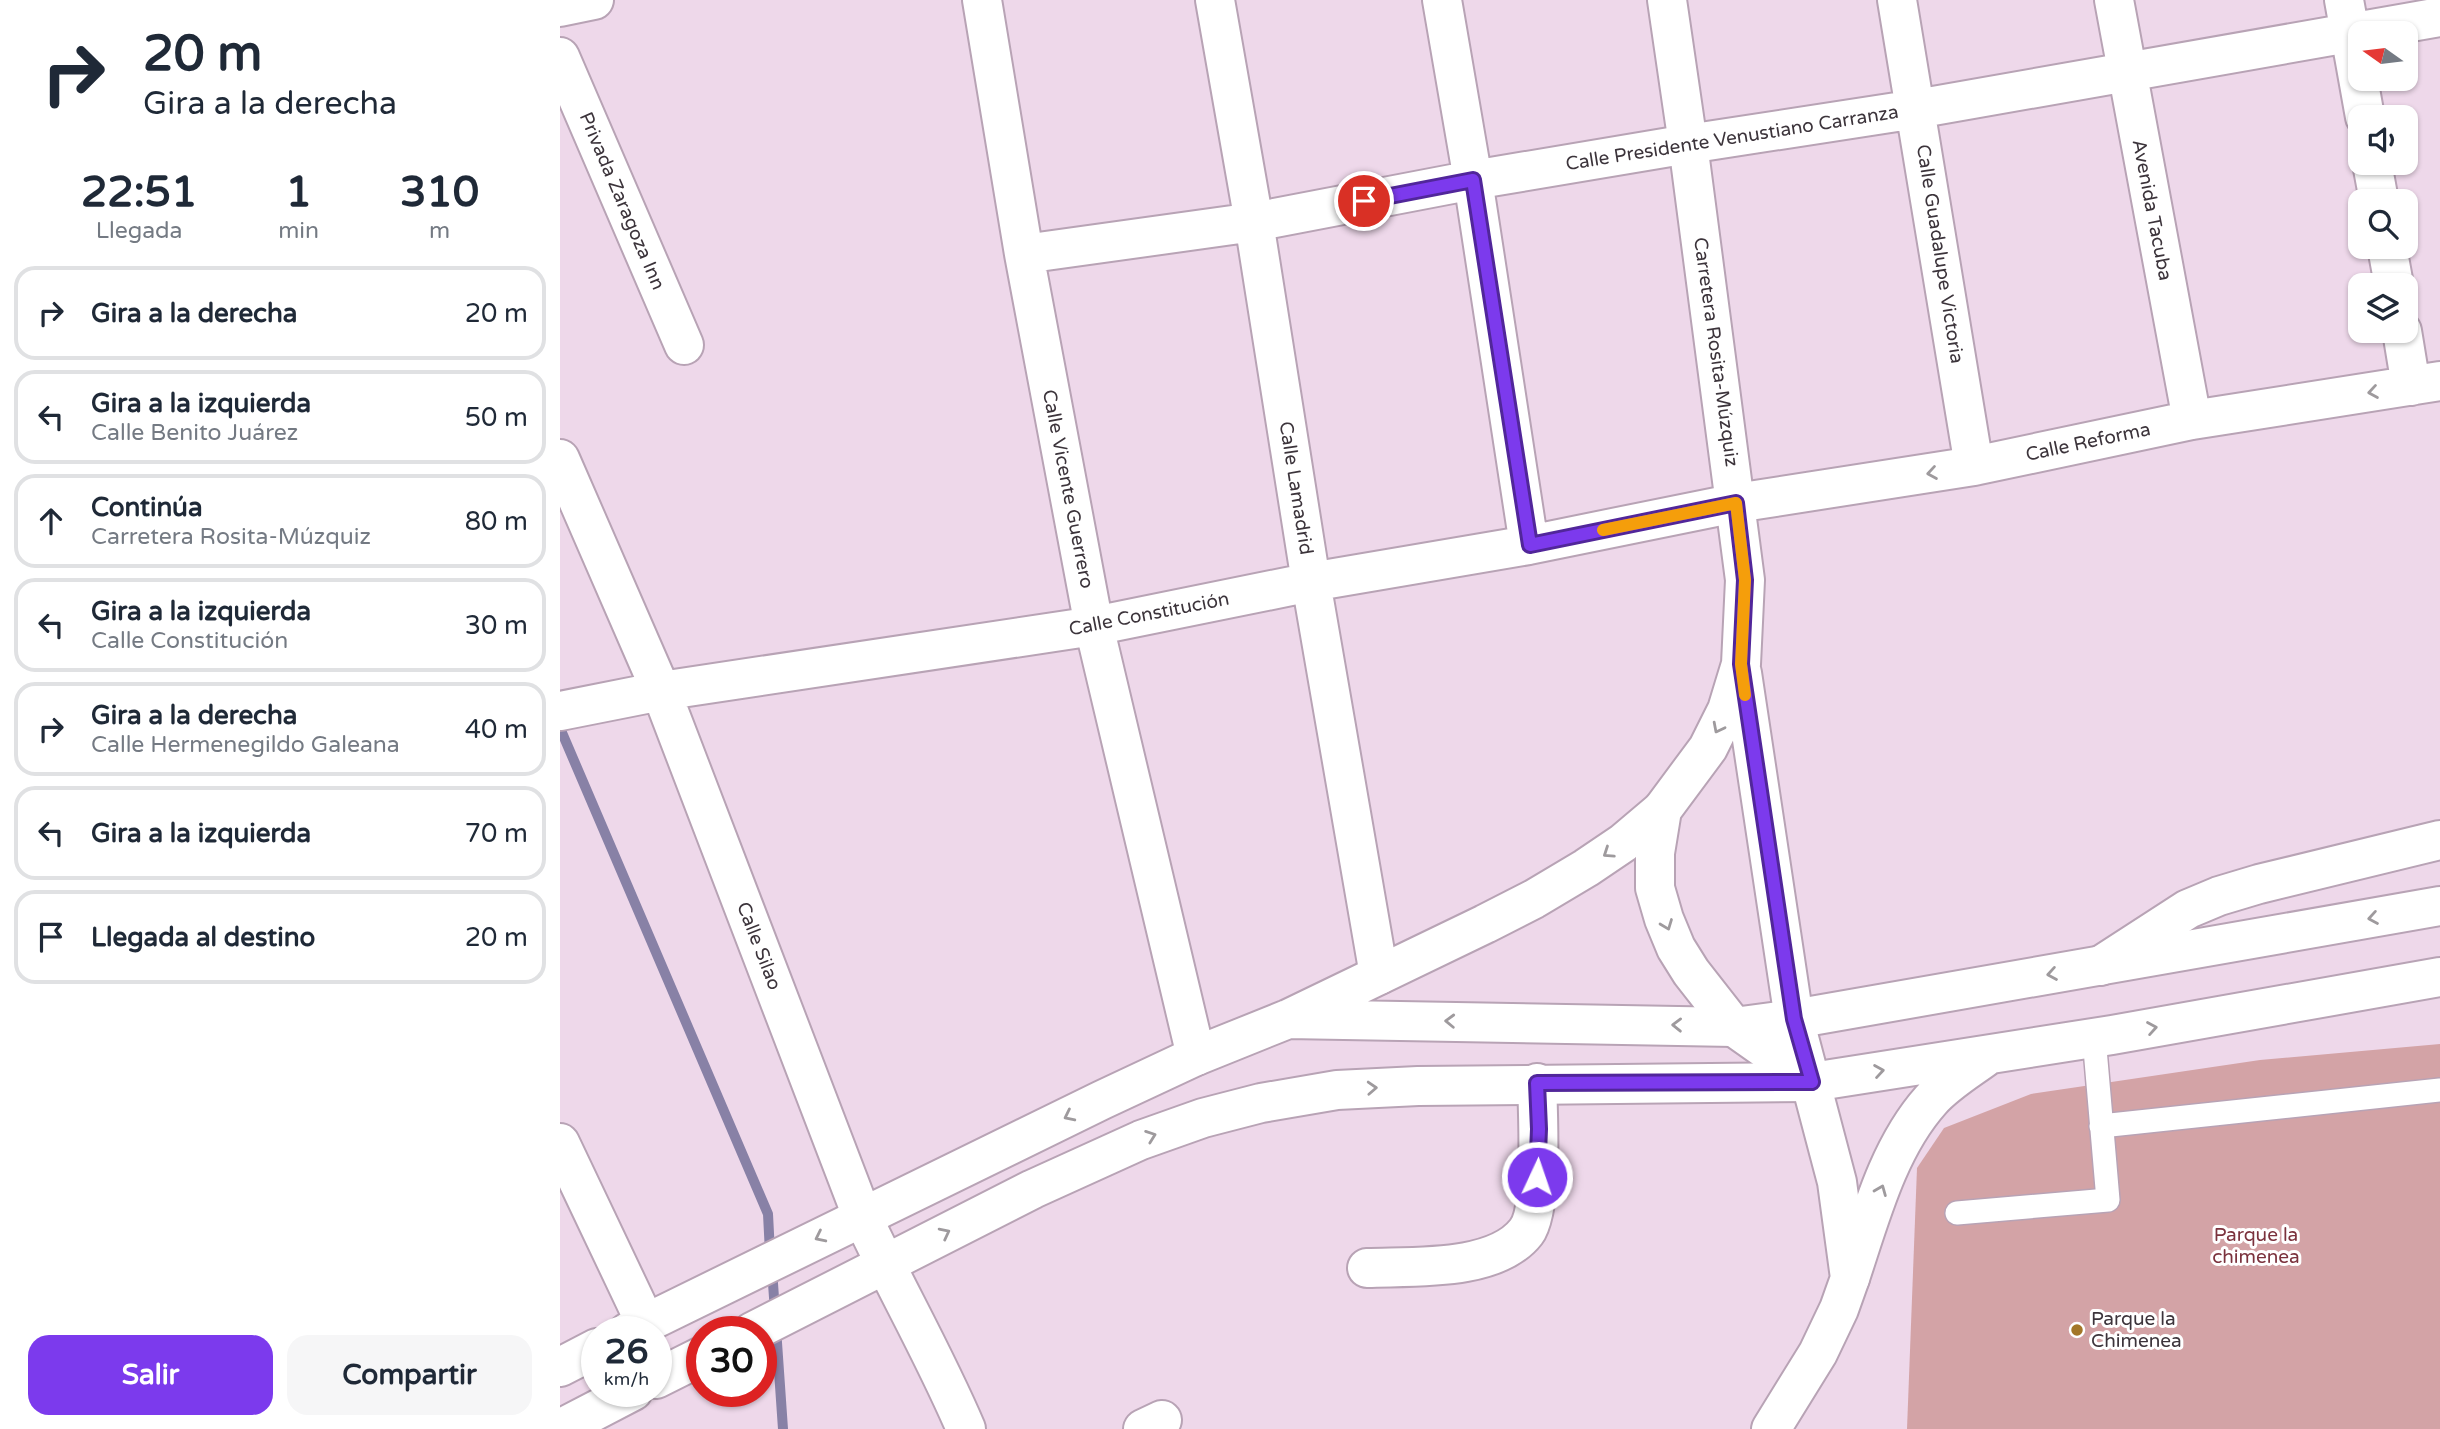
<!DOCTYPE html>
<html lang="es">
<head>
<meta charset="utf-8">
<style>
  :root { --surface:#fff; --page:#f6f6f7; --text:#1f2937; --muted:#747a83; --line:#e0e1e3; --accent:#7c3aed }
  body { margin:0; font-family:"Varela Round",sans-serif; background:var(--page); color:var(--text); height:100vh; display:flex; flex-direction:column; font-size:26px; white-space:nowrap }
  * { box-sizing:border-box; margin:0 }
  p { font-size:23px; color:var(--muted) }
  .icon { flex:none; width:38px; height:38px; fill:none; stroke:currentColor; stroke-width:2; stroke-linecap:round; stroke-linejoin:round }
  .map { position:relative; flex:1; overflow:hidden }
  .details { display:flex; flex-direction:column; background:var(--surface); width:560px }
  .details>* { flex:none }
  .guide { background:#fff; color:var(--text); overflow:hidden }
  .needle { width:46px; rotate:284deg }
  .tools { position:absolute; left:1788px; top:21px; display:grid; gap:14px }
  .tools a { display:grid; place-items:center; width:70px; height:70px; border-radius:14px; background:var(--surface); box-shadow:0 2px 5px #0004; font-size:35px }
  .speed { position:absolute; left:21px; top:1316px; display:flex; gap:14px; font-size:35px; font-weight:700; text-align:center }
  .speed>* { display:grid; place-content:center; width:91px; height:91px; border-radius:50%; background:var(--surface); box-shadow:0 2px 5px #0004; line-height:1 }
  .speed small { font-size:18px; font-weight:400 }
  .speed .limit { border:10px solid #d22; background:#fff; color:#111 }
  .pin { position:absolute; display:grid; place-items:center; width:60px; height:60px; color:#fff; margin:-30px; border:4px solid #fff; border-radius:50%; box-shadow:0 2px 7px #0007 }
  .me { position:absolute; width:77px; margin:-38px; rotate:3deg; stroke-linejoin:round; filter:drop-shadow(0 0 5px #0008) }
  .turn { display:flex; align-items:center; gap:24px; height:147px; padding:0 28px; font-size:32px }
  .turn .icon { width:91px; height:91px; stroke-width:2.5 }
  .turn b { display:block; font-size:49px; line-height:60px }
  .eta { display:flex; justify-content:space-evenly; align-items:center; height:119px; text-align:center }
  .eta b { font-size:42px; font-weight:700; line-height:49px }
  .action { display:flex; gap:14px; margin-top:auto; padding:14px 28px }
  .action a { flex:1; height:80px; border-radius:21px; background:var(--accent); color:#fff; font-size:28px; font-weight:700; line-height:80px; text-align:center }
  .action a+a { background:var(--page); color:var(--text) }
  ul { padding:0; list-style:none }
  li { display:flex; align-items:center; gap:21px; height:94px; margin:0 14px 10px; padding:0 14px; border:4px solid var(--line); border-radius:21px }
  li div { flex:1 }
  li b { display:block; font-size:26px }
  li em { font-style:normal }
  main { display:flex; flex:1; min-height:0 }
  .map>svg:first-child { display:block }
</style>
</head>
<body>
<main>
<section class="details">
<div class="guide">
<div class="turn"><svg class="icon" aria-label="right" viewBox="0 0 24 24"><path d="M7 20v-9h11M14 6l5 5-5 5"/></svg><div><b>20 m</b>Gira a la derecha</div></div>
</div>
<div class="eta">
<div><b>22:51</b><p>Llegada</p></div>
<div><b>1</b><p>min</p></div>
<div><b>310</b><p>m</p></div>
</div>
<ul>
<li><svg class="icon" aria-label="right" viewBox="0 0 24 24"><path d="M7 20v-9h11M14 6l5 5-5 5"/></svg><div><b>Gira a la derecha</b></div><em>20 m</em></li>
<li><svg class="icon" aria-label="left" viewBox="0 0 24 24"><path d="M17 20v-9H6M10 6l-5 5 5 5"/></svg><div><b>Gira a la izquierda</b><p>Calle Benito Juárez</p></div><em>50 m</em></li>
<li><svg class="icon" aria-label="ahead" viewBox="0 0 24 24"><path d="M12 20V5M6 11l6-6 6 6"/></svg><div><b>Continúa</b><p>Carretera Rosita-Múzquiz</p></div><em>80 m</em></li>
<li><svg class="icon" aria-label="left" viewBox="0 0 24 24"><path d="M17 20v-9H6M10 6l-5 5 5 5"/></svg><div><b>Gira a la izquierda</b><p>Calle Constitución</p></div><em>30 m</em></li>
<li><svg class="icon" aria-label="right" viewBox="0 0 24 24"><path d="M7 20v-9h11M14 6l5 5-5 5"/></svg><div><b>Gira a la derecha</b><p>Calle Hermenegildo Galeana</p></div><em>40 m</em></li>
<li><svg class="icon" aria-label="left" viewBox="0 0 24 24"><path d="M17 20v-9H6M10 6l-5 5 5 5"/></svg><div><b>Gira a la izquierda</b></div><em>70 m</em></li>
<li><svg class="icon" aria-label="arrive" viewBox="0 0 24 24"><path d="M6 21V4h12l-3 4 3 4H6"/></svg><div><b>Llegada al destino</b></div><em>20 m</em></li>
</ul>
<div class="action"><a>Salir</a><a>Compartir</a></div>
</section>
<div class="map">
<svg width="1880" height="1429" viewBox="0 0 1880 1429">
  <rect width="100%" height="100%" fill="#eed8ea"/>
  <path fill="#d3a3a6" d="M1880,1044v385h-533l10,-261 27,-40 87,-34 229,-34z"/>
  <g fill="none" stroke-linecap="round" stroke-linejoin="round">
    <path stroke="#8881a6" stroke-width="10" d="M0,728l208,486 2,39
      M212,1269l3,43
      M216,1328l7,101"/>
    <g stroke="#b8a3b5" stroke-width="26">
      <path id="lane" d="M1541,1126l339,-36
        M1397,1213l151,-13 -14,-163"/>
    </g>
    <g stroke="#b8a3b5" stroke-width="42">
      <path id="street" d="M422,0l42,254 70,372 102,430
        M655,0l39,222 57,360 68,393
        M882,0l31,180 56,365
        M1337,0l77,466
        M1554,0l78,420
        M1784,0l21,117
        M0,7l34,-7
        M0,57l124,288
        M1812,163l7,38
        M1827,247l7,38
        M464,254l230,-32 219,-42 215,-36 228,-35 524,-92
        M1842,331l9,55
        M0,459l101,232 201,525c33,71 73,140 104,213
        M0,711l101,-20 433,-65 217,-44 218,-37 207,-42 238,-37 218,-46 248,-39
        M1540,966l88,-57 31,-13 40,-12 181,-44
        M0,1143l85,179
        M807,1268c45,-2 128,4 159,-36 17,-22 12,-119 11,-149
        M583,1429l19,-9"/>
    </g>
    <g stroke="#b8a3b5" stroke-width="42">
      <path id="secondary" d="M1107,0l21,144 57,436 -4,84 -14,46 -19,38 -46,62 -7,43v35l9,31 12,29 15,24 43,55 78,55
        M1182,673l52,346 43,163 13,96 -11,31 -21,44 -47,76"/>
    </g>
    <g stroke="#b8a3b5" stroke-width="42">
      <path id="primary" d="M728,1019l446,8 60,-8 646,-113
        M1290,1278c20,-60 38,-130 81,-178 15,-17 37,-30 56,-44
        M68,1332l474,-232 94,-44 92,-37 197,-95 49,-25 52,-31 37,-25 39,-33
        M192,1332l281,-143 108,-49 62,-22 58,-15 76,-13 81,-4 394,-4 300,-47 328,-58
        M0,1367l37,-19
        M96,1379l46,-23
        M0,1429l73,-38"/>
    </g>
    <use href="#lane" stroke="#fff" stroke-width="23"/>
    <use href="#street" stroke="#fff" stroke-width="38"/>
    <use href="#secondary" stroke="#fff" stroke-width="38"/>
    <use href="#primary" stroke="#fff" stroke-width="38"/>
  </g>
  <defs><path id="oneway-chevron" d="M-2-3.5L2.5 0L-2 3.5" fill="none" stroke-width="1.6" stroke-linecap="round" stroke-linejoin="round" transform="scale(1.75)"/></defs>
  <g stroke="#9e9a9d">
    <use href="#oneway-chevron" transform="translate(1813 392) rotate(171)"/>
    <use href="#oneway-chevron" transform="translate(1372 473) rotate(171)"/>
    <use href="#oneway-chevron" transform="translate(1158 728) rotate(117)"/>
    <use href="#oneway-chevron" transform="translate(1048 853) rotate(146)"/>
    <use href="#oneway-chevron" transform="translate(1813 918) rotate(170)"/>
    <use href="#oneway-chevron" transform="translate(1107 925) rotate(69)"/>
    <use href="#oneway-chevron" transform="translate(1492 974) rotate(170)"/>
    <use href="#oneway-chevron" transform="translate(890 1021) rotate(-178)"/>
    <use href="#oneway-chevron" transform="translate(1117 1025) rotate(-179)"/>
    <use href="#oneway-chevron" transform="translate(1592 1028) rotate(-10)"/>
    <use href="#oneway-chevron" transform="translate(1319 1071) rotate(-9)"/>
    <use href="#oneway-chevron" transform="translate(812 1088) rotate(-3)"/>
    <use href="#oneway-chevron" transform="translate(509 1116) rotate(154)"/>
    <use href="#oneway-chevron" transform="translate(591 1136) rotate(-20)"/>
    <use href="#oneway-chevron" transform="translate(1321 1190) rotate(-68)"/>
    <use href="#oneway-chevron" transform="translate(385 1233) rotate(-27)"/>
    <use href="#oneway-chevron" transform="translate(260 1237) rotate(154)"/>
  </g>
  <g fill="none" stroke-linecap="round" stroke-linejoin="round">
    <g stroke="#51269a" stroke-width="18">
      <path id="route" d="M804,201l109,-21 57,365 206,-42 9,77 -4,84 53,355 18,63 -275,1 2,46 -2,48"/>
    </g>
    <use href="#route" stroke="#7c3aed" stroke-width="12"/>
    <path stroke="#f59e0b" stroke-width="12" d="M1043,530l133,-27 9,77 -4,84 4,31"/>
  </g>
  <circle fill="#a37628" stroke="#fff" stroke-width="2.5" cx="1517" cy="1330" r="7"/>
  <g text-anchor="middle" dominant-baseline="central" stroke-width="6" stroke-linejoin="round" paint-order="stroke">
    <g font-size="19" fill="#3c343b" stroke="#fff">
      <text transform="translate(1172 138) rotate(-9)">Calle Presidente Venustiano Carranza</text>
      <text transform="translate(62 201) rotate(67)">Privada Zaragoza Inn</text>
      <text transform="translate(1592 210) rotate(79)">Avenida Tacuba</text>
      <text transform="translate(1380 254) rotate(81)">Calle Guadalupe Victoria</text>
      <text transform="translate(1156 352) rotate(82)">Carretera Rosita-Múzquiz</text>
      <text transform="translate(1528 442) rotate(-12)">Calle Reforma</text>
      <text transform="translate(736 488) rotate(81)">Calle Lamadrid</text>
      <text transform="translate(508 489) rotate(79)">Calle Vicente Guerrero</text>
      <text transform="translate(589 614) rotate(-11)">Calle Constitución</text>
      <text transform="translate(199 946) rotate(69)">Calle Silao</text>
    </g>
    <g font-size="19" fill="#7b323d" stroke="#fff">
      <text x="1696" y="1235">Parque la<tspan x="1696" dy="22">chimenea</tspan></text>
    </g>
    <g font-size="19" fill="#3c343b" stroke="#fff" text-anchor="start">
      <text x="1531" y="1319">Parque la<tspan x="1531" dy="22">Chimenea</tspan></text>
    </g>
  </g>
</svg>
<div class="tools">
<a><svg class="needle" viewBox="-14 -14 28 28"><path d="M0-13l5 13h-10z" fill="#e53935"/><path d="M0 13l5-13h-10z" fill="#747a83"/></svg></a>
<a><svg class="icon" aria-label="sound" viewBox="0 0 24 24"><path d="M4 9h4l5-4v14l-5-4H4zM17 9q2 3 0 6"/></svg></a>
<a><svg class="icon" aria-label="search" viewBox="0 0 24 24"><circle cx="10" cy="10" r="6"/><path d="M15 15l6 6"/></svg></a>
<a><svg class="icon" aria-label="layers" viewBox="0 0 24 24"><path d="M12 4l9 5-9 5-9-5zM3 14l9 5 9-5"/></svg></a>
</div>
<div class="speed"><div>26<small>km/h</small></div><div class="limit">30</div></div>
<div class="pin" style="left:804px;top:201px;background:#d93025"><svg class="icon" aria-label="arrive" viewBox="0 0 24 24"><path d="M6 21V4h12l-3 4 3 4H6"/></svg></div>
<svg class="me" style="left:977px;top:1177px" viewBox="-20 -20 40 40"><circle r="17" fill="#7c3aed" stroke="#fff" stroke-width="3"/><path d="M0-11L8 9 0 5-8 9z" fill="#fff"/></svg>
</div>
</main>
</body>
</html>
